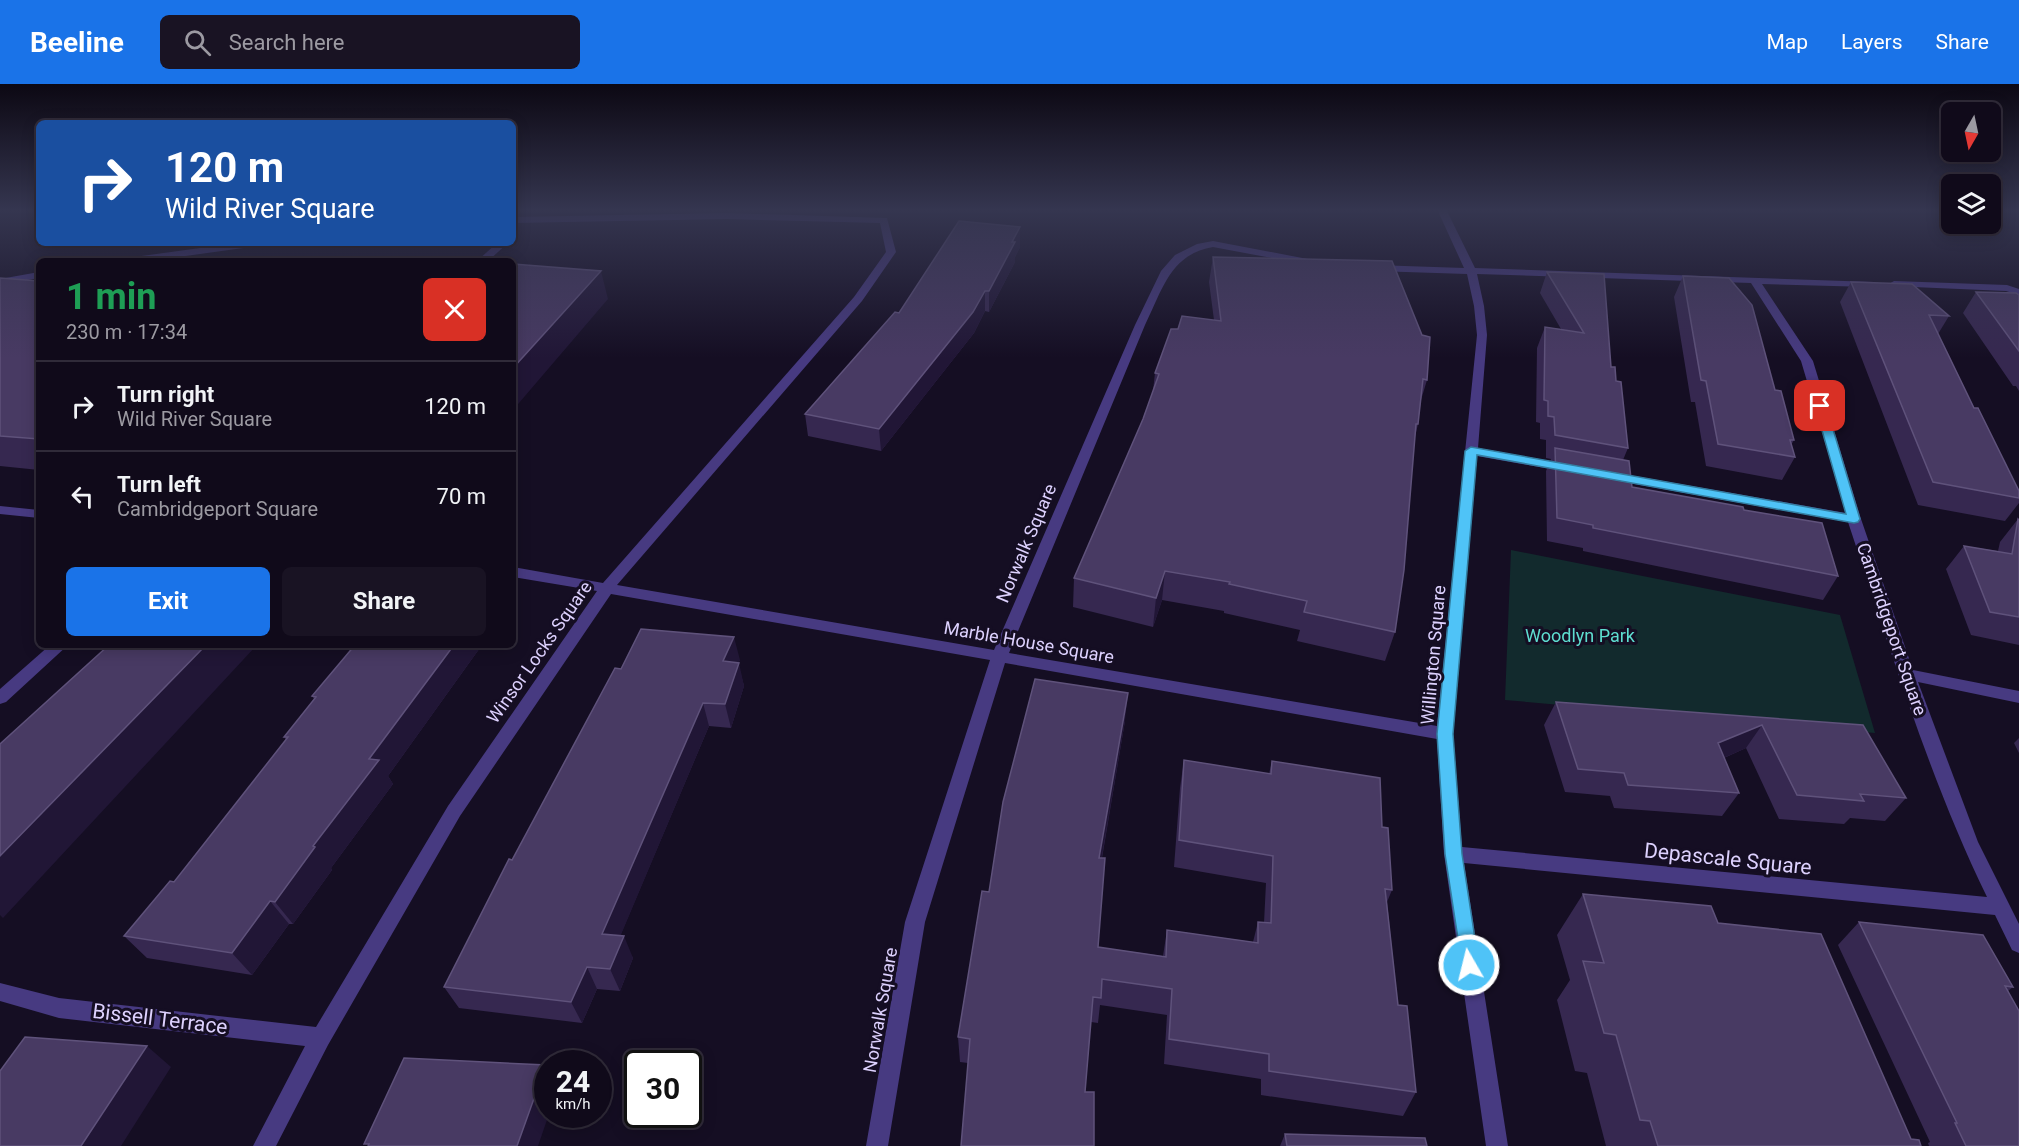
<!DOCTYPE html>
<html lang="en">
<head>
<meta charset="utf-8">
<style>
  :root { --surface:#100a1a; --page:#191323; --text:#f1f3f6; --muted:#9c9aa2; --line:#302b39; --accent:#1a73e8 }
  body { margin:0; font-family:Roboto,sans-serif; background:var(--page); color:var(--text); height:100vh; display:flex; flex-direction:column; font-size:22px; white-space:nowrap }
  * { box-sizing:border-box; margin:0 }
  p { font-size:20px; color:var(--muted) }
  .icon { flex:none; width:33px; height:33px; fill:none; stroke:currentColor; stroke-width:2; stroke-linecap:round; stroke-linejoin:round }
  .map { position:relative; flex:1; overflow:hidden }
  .panel { position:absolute; left:36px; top:174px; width:480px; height:390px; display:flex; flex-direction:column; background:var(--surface); border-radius:9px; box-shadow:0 3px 15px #0003,0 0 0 2px var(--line) }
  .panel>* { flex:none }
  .guide { position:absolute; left:36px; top:36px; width:480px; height:126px; border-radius:9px; box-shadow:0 3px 15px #0003,0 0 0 2px var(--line); background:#1a4fa0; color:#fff; overflow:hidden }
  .needle { width:39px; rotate:189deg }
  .controls { position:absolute; left:1941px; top:18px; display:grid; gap:12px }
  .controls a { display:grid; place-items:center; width:60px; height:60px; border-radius:9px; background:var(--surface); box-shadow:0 3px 15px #0003,0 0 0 2px var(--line); font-size:30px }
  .speed { position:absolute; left:534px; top:966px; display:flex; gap:12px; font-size:30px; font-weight:700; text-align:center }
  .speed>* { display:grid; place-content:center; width:78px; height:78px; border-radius:50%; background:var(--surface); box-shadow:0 3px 15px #0003,0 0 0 2px var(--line); line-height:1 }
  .speed small { font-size:15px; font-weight:400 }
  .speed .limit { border:3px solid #111; border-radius:9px; background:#fff; color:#111 }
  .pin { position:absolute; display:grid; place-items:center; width:51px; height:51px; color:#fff; margin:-26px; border-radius:12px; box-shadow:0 3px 9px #0006 }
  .me { position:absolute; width:66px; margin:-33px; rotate:352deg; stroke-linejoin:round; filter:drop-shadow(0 0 4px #0008) }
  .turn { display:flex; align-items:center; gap:21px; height:126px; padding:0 30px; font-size:27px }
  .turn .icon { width:78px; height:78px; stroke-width:2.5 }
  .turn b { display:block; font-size:42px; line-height:51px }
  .round { display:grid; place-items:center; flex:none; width:63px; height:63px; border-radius:9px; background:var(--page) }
  .overview { display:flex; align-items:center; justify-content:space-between; height:102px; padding:0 30px }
  h1 { font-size:36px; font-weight:700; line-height:45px; color:#1e9e55 }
  .button { display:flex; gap:12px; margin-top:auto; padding:12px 30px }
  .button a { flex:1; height:69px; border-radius:9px; background:var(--accent); color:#fff; font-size:24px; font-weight:700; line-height:69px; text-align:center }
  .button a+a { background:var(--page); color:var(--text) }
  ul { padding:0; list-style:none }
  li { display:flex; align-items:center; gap:18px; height:90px; padding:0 30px; border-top:2px solid var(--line) }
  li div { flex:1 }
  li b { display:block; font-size:22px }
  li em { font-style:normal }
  header { display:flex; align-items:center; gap:36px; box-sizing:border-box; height:84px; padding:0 30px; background:var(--accent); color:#fff }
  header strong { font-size:28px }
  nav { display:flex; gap:33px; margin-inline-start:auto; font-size:21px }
  .search { width:420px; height:54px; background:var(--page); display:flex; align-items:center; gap:15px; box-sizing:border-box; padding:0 21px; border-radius:9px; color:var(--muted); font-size:22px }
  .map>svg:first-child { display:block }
</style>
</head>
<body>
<header>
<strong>Beeline</strong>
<div class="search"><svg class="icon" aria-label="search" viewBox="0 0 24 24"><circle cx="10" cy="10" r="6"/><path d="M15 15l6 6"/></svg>Search here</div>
<nav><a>Map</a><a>Layers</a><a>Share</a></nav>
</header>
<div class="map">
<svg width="2019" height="1062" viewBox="0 0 2019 1062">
  <rect width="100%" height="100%" fill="#150e23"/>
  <path fill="#122a2d" d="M1511,466l329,65 35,118 -370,-33z"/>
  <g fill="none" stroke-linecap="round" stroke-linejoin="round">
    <path fill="#473a81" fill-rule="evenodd" d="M1437,125h9l29,59 399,14 1,2 -5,3 -108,-3 51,77 48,158 52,151 106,21v12l-101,-21 60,160 41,82v29l-7,-3 -17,-35 -531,-52 44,283h-22l-42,-292 -7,-115 -432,-76 -80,259 -37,224h-22l39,-224 85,-262 -379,-66 -151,222 -132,229 -52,101h-23l52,-100 -246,-28 -59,-17v-18l59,15 257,29 132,-221 149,-215 -84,-14v-10l90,16 251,-286 32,-45 -6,-29 -153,-4 -214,4v-6l214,-4 160,5 9,34 -34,49 -245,284 377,65 141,-325 26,-54 14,-16 22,-11 16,-3 100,19 1,2 -5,3 -96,-18c-43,7 -51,44 -68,78l-136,328 428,73 40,-391 -3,-29 -7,-32 -92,-3 -5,-3 5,-3 89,3zM1477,190l274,9 50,78 45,152 -234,-41 -7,4 7,4 236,42c42,126 81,256 139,375l-525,-50 -9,-113 24,-278 90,16 6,-4 -6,-4 -89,-16 9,-113 -3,-29z
      M237,159h26l-5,3 -109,15h-27l5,-3z
      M497,159h11l-20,18h-11z
      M39,188v6l-39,7v-6z
      M1894,197l113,4 12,4v6l-13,-4 -116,-5 -1,-2z
      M0,422l39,4v8l-39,-4z
      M50,561h18l-62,57 -6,2v-15z"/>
  </g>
  <path fill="#362850" d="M1020,143v20l-5,10v5l-26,50 -4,-1 -11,22 -93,118 -73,-15 -3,-22 94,-101z
    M1213,173l214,123 -6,20 -3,24 -3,13 -20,195 -10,29 -88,-20 3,-11 -76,-17v-2l-62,-11 -9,27 -80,-20 1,-29 69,-159 10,-28 2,-18 23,-44 36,-9 -5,-38z
    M1547,188l64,95 5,14 12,67 -5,12 9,27 112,23 94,66 -15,24 -240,-49v-3l-36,-7 -1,-70 5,-12 -5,-1v-18l-6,-1v-16l-4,-1 1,-74 8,-21 16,2 -21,-36z
    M1683,192l92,114 19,50 -3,5 4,12 -13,23 -76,-14 -11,-64h-4l-17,-105z
    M0,194l39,3v189l-39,-4z
    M1851,198l98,34 -11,18 36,74 45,83v12l-14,18 -87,-16 -78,-203z
    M1976,208l43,3v96l-3,-5h-3l-50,-73z
    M2018,435l1,1v125l-48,-10 -25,-66 18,-23 34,5 2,-9z
    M355,561h127l-94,131 5,8 -62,84 1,2 -39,54h-4l-37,51 -105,-17 -23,-22 50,-54 112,-142 -2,-3 30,-38 -2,-3z
    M740,576l-2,3 6,23 -13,42 -22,-2 -89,210 13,22 -13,33 -23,-2 -15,34 -123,-15 -15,-21 68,-127 109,-191z
    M1556,618l307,23 43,73 -21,23 -35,-3 -6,6 -65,-5 -33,-71 -22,10 15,35 -17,23 -108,-8 -4,-12 -45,-4 -21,-67z
    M1125,637l-23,137 -4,89 65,9 4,-26 86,12 5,-20 6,1 2,-40 -92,-16 6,-79 4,-28 85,14 3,-13 110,66 10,63 -5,12 11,103 18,87 -13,24 -142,-21v-16l-97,-15 3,-49 -67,-10 -2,18 -7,-1 -6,70 9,54 -126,-83 -8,-1 -2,-25 31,-145z
    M2019,654v15l-5,-10z
    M1583,810l135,29 193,216 10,7h-315l-19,-73 -12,-2 -18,-71 13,-20 -13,-45z
    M1859,838l154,65 -5,4 11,155h-90l-1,-3 2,-1 -92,-197z
    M1285,1050l142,12h-147z"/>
  <path fill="#211636" d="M1020,143v20l-5,10v5l-26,50v-21z
    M601,187l7,28 -95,111v-42z
    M985,207v20l-11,22 -93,118 -2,-22z
    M1165,487l-3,29 -9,27 3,-29z
    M513,508l3,7 -3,4z
    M734,553l6,23 -11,24 -6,-23z
    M206,561h51l-254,273 -3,-3v-59z
    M454,561h28l-94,131 5,8 -62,84 1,2 -39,54 -18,-22 38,-56 56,-87z
    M739,579l5,23 -13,42 -6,-24z
    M1128,609l-3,28 -28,164 2,-27z
    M703,619l6,23 -97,230 -10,-22z
    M1762,641l-16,23 -43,19 15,-24z
    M270,817l19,23 -37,51 -20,-22z
    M624,852l9,22 -13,33 -10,-22z
    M587,883l10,22 -15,34 -11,-21z
    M147,962l24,21 -50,79h-40z
    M546,981l2,3v46h1l-11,32h-21z"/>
  <path fill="#483a63" stroke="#5f527b" stroke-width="1.5" d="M959,137l61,6 -8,15h3l-26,49h-4l-12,21 -94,117 -74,-15 90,-102 4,1z
    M1213,173l179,4 30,74 8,2 -3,43 -4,-1 -5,45h-2l-12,146 -9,62 -91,-20 3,-11 -78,-17 1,-2 -65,-11 -9,27 -82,-20 69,-159 16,-45 -4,-1 16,-44h7l4,-13 39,5z
    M513,180l88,7 -88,97z
    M1547,188l57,2 7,93h4l1,14 5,1 7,66 -73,-13 -1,-18 -6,-1v-15l-4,-1 1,-73 39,6z
    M1683,192l46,2 23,27 23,85 6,1 13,49h-4l5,17 -77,-13 -12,-63 -5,-1z
    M0,194l39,3v158l-39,-3z
    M1851,198l61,2 37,32 -20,-1 45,93h4l41,83v7l-86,-16z
    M1976,208l40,1 3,2v56z
    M1555,364l74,13 3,26 111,20 1,3 78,13 16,53 -245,-48v-3l-36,-7z
    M2018,435l1,1v97l-29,-5 -26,-66 48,8z
    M641,545l93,8 -11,24 16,2 -14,41 -22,-1 -101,231 22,2 -14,33 -23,-2 -16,35 -127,-15 65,-128 3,1 103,-192 6,1z
    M109,561h97l-206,211v-112z
    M355,561h99l-85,114 10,1 -66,86 2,1 -40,55 -5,-1 -38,52 -108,-17 46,-55 4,1 114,-145h-4l32,-40 -4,-1z
    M1035,595l93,14 -29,165h6l-7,89 68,10 1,-27 91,13v-21l13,1 2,-67 -94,-16 5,-80 87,14 1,-13 108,17 2,49 6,1 4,62 -7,-1 13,116 9,1 9,86 -147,-21v-17l-100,-15 3,-50 -70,-10 -1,19 -8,-1 -8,95h9v54h-133l9,-107 -12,-2 24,-146 7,1 14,-90z
    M1556,618l307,23 43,73 -46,-4 4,7 -67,-6 -35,-70 -44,18 21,50 -111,-8 -4,-12 -46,-4z
    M1583,810l128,12 7,17 103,11 90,205 8,1 2,6h-263l-8,-25 -10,-1 -24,-85 -12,-2 -21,-72 21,2z
    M1859,838l124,13 30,52 -8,-1 14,25v135h-53l-11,-23h2z
    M25,953l122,9 -66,100h-81v-75z
    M404,974l142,7 -29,81h-149l1,-2h-5z
    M1285,1050l140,4 2,8h-140z"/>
  <linearGradient id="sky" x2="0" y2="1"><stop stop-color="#0c0813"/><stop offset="0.46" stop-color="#353650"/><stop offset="1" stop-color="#353650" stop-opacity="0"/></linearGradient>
  <rect width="2019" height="274" fill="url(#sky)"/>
  <path fill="#4fc3f7" stroke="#337fa1" stroke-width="1.5" d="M1820,319l6,3 34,113 -2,3 -4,1 -377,-68 -24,279 9,120 17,111 -3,6 -7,2 -6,-2 -18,-117 -8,-120 28,-283 6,-4 375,67 -31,-108z"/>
  <g text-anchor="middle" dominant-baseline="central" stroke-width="6" stroke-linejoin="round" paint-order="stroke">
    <g font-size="18" fill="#ddd1fe" stroke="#150e23">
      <text transform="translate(1026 459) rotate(-67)">Norwalk Square</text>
      <text transform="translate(1892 545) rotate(71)">Cambridgeport Square</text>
      <text transform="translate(1029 558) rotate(10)">Marble House Square</text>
      <text transform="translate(539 568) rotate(-55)">Winsor Locks Square</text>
      <text transform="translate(1433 571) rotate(-85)">Willington Square</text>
      <text transform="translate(880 926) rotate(-80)">Norwalk Square</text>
    </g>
    <g font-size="18" fill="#5eddd0" stroke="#150e23">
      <text x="1580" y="551">Woodlyn Park</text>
    </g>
    <g font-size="21" fill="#ddd1fe" stroke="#150e23">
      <text transform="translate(1728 775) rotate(6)">Depascale Square</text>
      <text transform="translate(160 935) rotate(7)">Bissell Terrace</text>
    </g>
  </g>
</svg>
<div class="controls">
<a><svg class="needle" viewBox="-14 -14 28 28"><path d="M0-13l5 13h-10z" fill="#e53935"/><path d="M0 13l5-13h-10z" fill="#9c9aa2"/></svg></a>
<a><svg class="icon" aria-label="layers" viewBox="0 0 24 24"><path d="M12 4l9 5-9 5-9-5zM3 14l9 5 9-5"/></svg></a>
</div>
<div class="speed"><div>24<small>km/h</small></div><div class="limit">30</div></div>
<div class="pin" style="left:1820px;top:322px;background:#d93025"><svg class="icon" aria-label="arrive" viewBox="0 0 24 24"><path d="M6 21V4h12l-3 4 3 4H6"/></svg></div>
<svg class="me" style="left:1469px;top:881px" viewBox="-20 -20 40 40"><circle r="17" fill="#4fc3f7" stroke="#fff" stroke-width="3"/><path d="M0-11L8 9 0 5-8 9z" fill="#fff"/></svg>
<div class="guide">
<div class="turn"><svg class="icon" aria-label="right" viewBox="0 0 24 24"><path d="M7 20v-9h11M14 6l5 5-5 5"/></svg><div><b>120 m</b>Wild River Square</div></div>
</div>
<section class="panel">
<div class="overview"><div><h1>1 min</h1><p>230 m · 17:34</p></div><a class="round" style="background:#d93025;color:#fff"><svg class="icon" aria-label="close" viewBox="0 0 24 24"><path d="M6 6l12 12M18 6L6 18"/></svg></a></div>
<ul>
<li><svg class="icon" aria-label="right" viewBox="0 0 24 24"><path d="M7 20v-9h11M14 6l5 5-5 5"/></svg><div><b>Turn right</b><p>Wild River Square</p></div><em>120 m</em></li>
<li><svg class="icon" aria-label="left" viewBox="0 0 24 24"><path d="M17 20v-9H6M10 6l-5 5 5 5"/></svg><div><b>Turn left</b><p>Cambridgeport Square</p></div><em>70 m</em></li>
</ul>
<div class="button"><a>Exit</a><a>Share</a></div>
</section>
</div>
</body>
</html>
